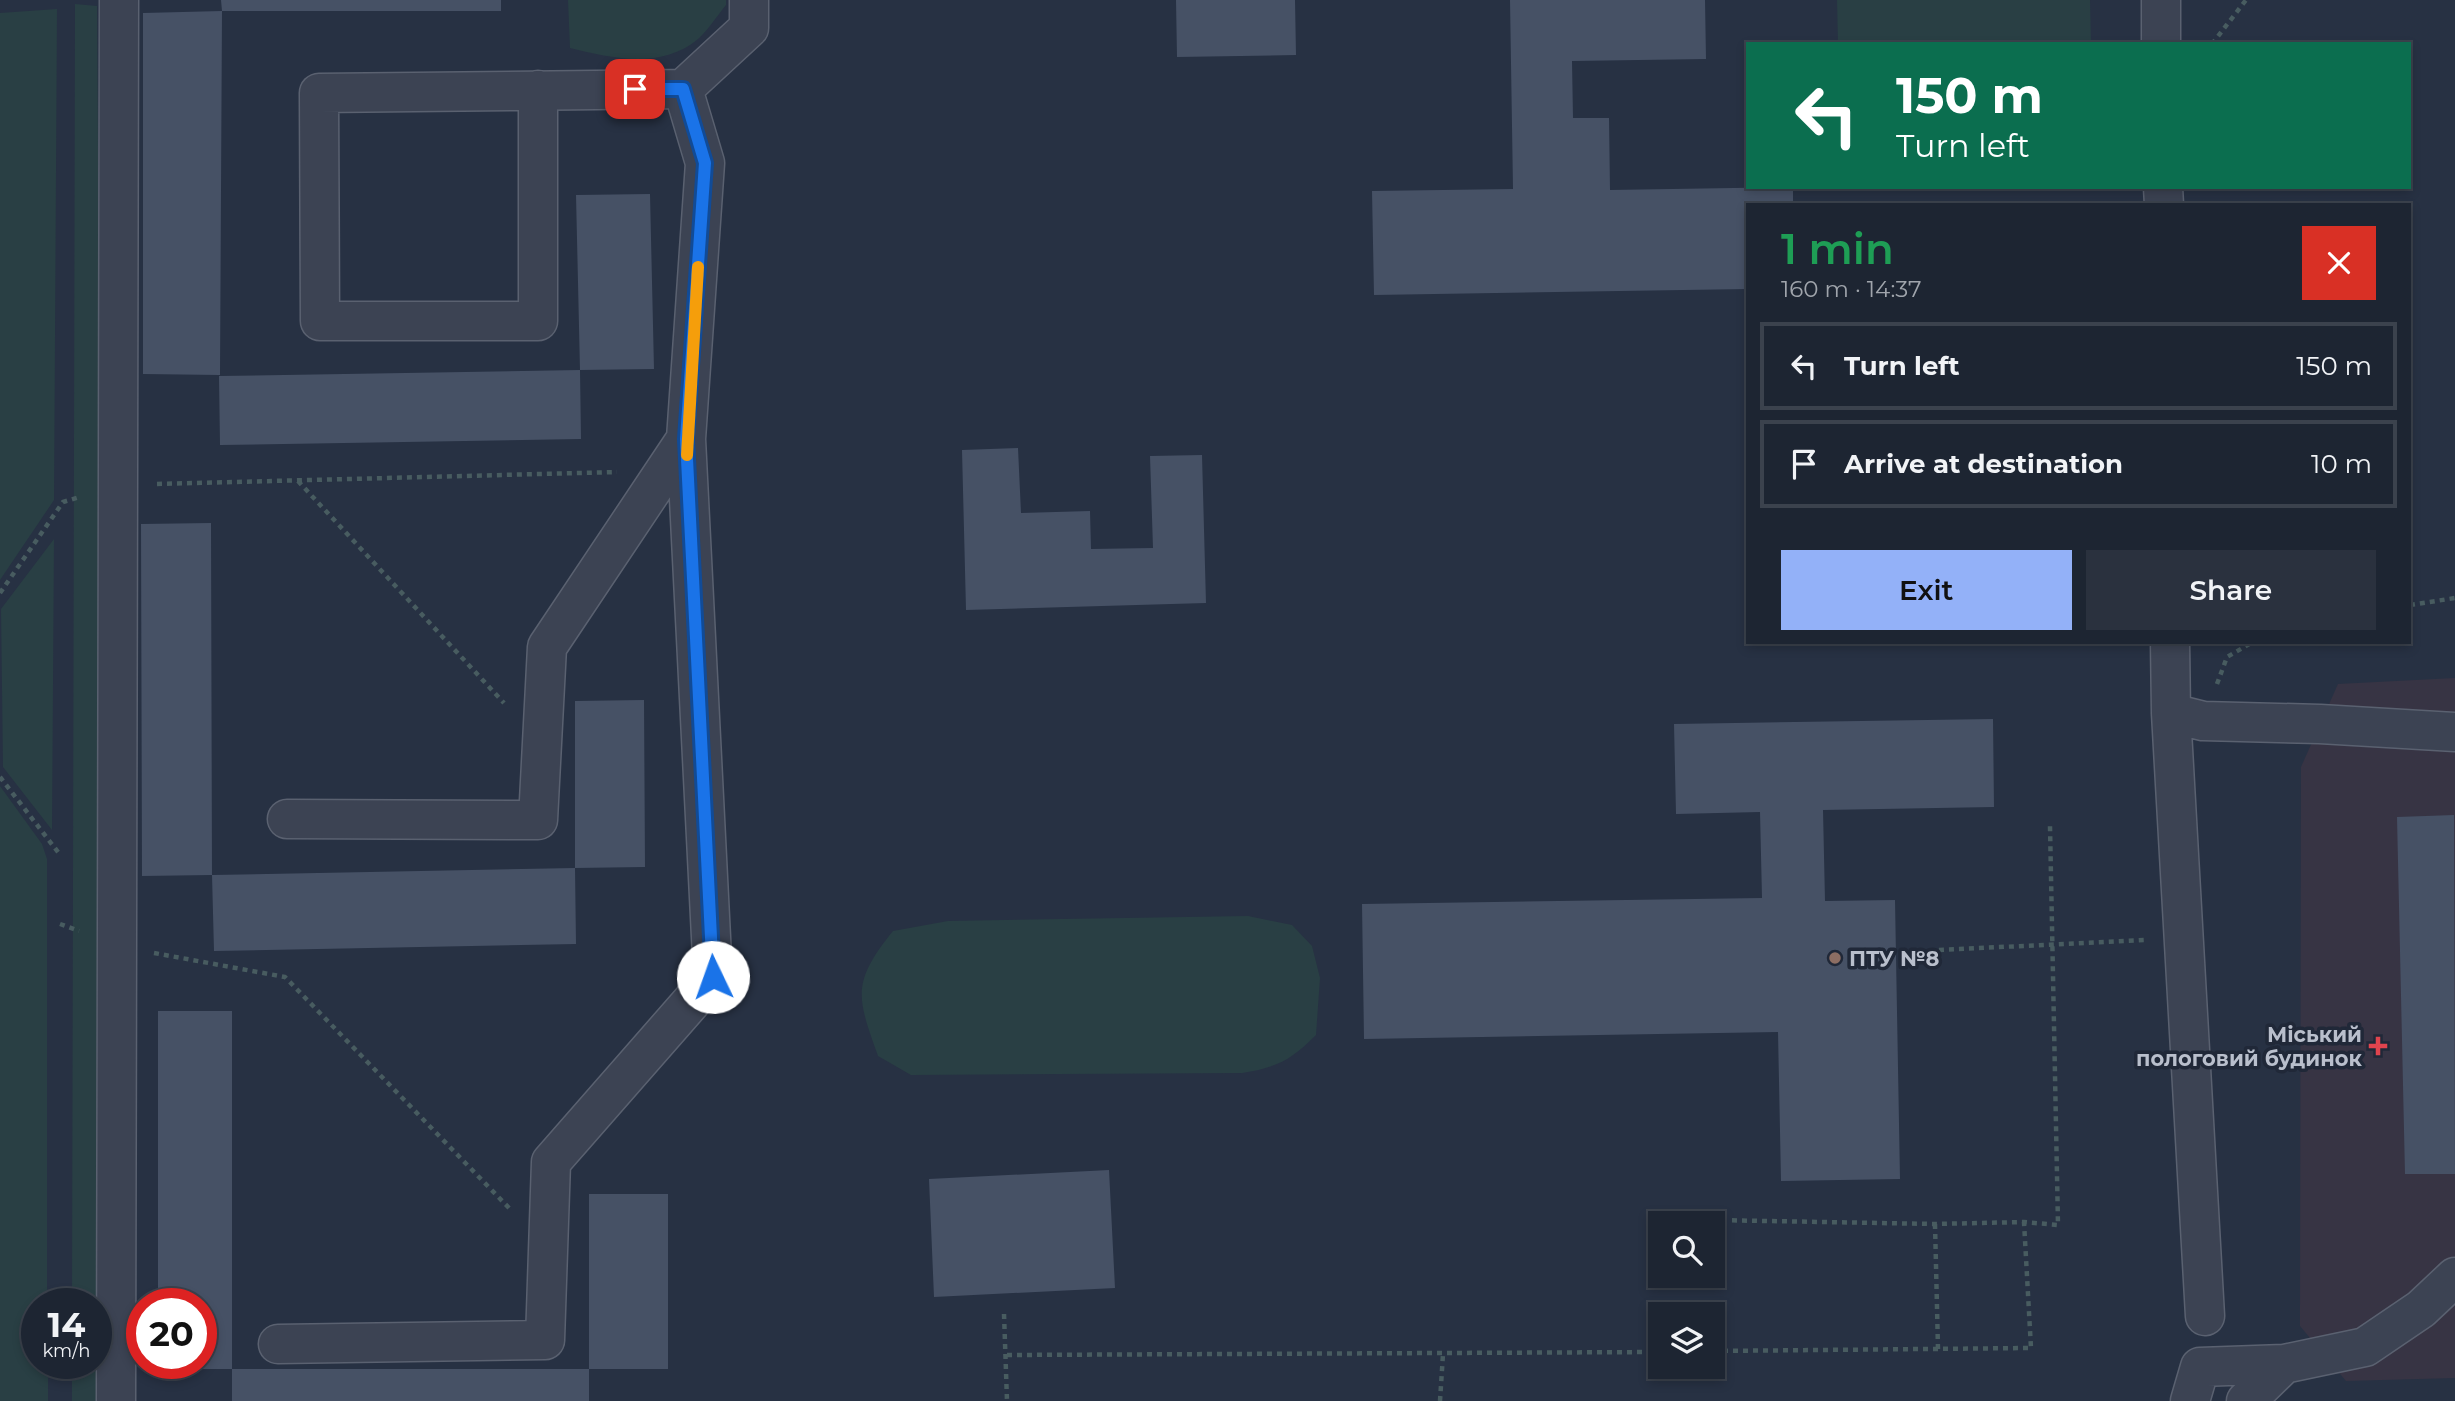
<!DOCTYPE html>
<html lang="en">
<head>
<meta charset="utf-8">
<style>
  :root { --surface:#1d2532; --page:#2a313e; --text:#f1f3f6; --muted:#a0a5ac; --line:#3b424d; --accent:#93b1f8 }
  body { margin:0; font-family:Montserrat,sans-serif; background:var(--page); color:var(--text); height:100vh; display:flex; flex-direction:column; font-size:26px; white-space:nowrap }
  * { box-sizing:border-box; margin:0 }
  p { font-size:23px; color:var(--muted) }
  .icon { flex:none; width:38px; height:38px; fill:none; stroke:currentColor; stroke-width:2; stroke-linecap:round; stroke-linejoin:round }
  .map { position:relative; flex:1; overflow:hidden }
  .drawer { position:absolute; left:1746px; top:203px; width:665px; height:441px; display:flex; flex-direction:column; background:var(--surface); border-radius:0px; box-shadow:0 4px 10px #0003,0 0 0 2px var(--line) }
  .drawer>* { flex:none }
  .hud { position:absolute; left:1746px; top:42px; width:665px; height:147px; border-radius:0px; box-shadow:0 4px 10px #0003,0 0 0 2px var(--line); background:#0b6e4f; color:#fff; overflow:hidden }
  .controls { position:absolute; left:1648px; top:1211px; display:grid; gap:14px }
  .controls a { display:grid; place-items:center; width:77px; height:77px; border-radius:0px; background:var(--surface); box-shadow:0 4px 10px #0003,0 0 0 2px var(--line); font-size:35px }
  .speed { position:absolute; left:21px; top:1288px; display:flex; gap:14px; font-size:35px; font-weight:700; text-align:center }
  .speed>* { display:grid; place-content:center; width:91px; height:91px; border-radius:50%; background:var(--surface); box-shadow:0 4px 10px #0003,0 0 0 2px var(--line); line-height:1 }
  .speed small { font-size:18px; font-weight:400 }
  .speed .limit { border:10px solid #d22; background:#fff; color:#111 }
  .pin { position:absolute; display:grid; place-items:center; width:60px; height:60px; color:#fff; margin:-30px; border-radius:14px; box-shadow:0 4px 10px #0006 }
  .me { position:absolute; width:77px; margin:-38px; rotate:357deg; stroke-linejoin:round; filter:drop-shadow(0 0 5px #0008) }
  .turn { display:flex; align-items:center; gap:24px; height:147px; padding:0 35px; font-size:32px }
  .turn .icon { width:91px; height:91px; stroke-width:2.5 }
  .turn b { display:block; font-size:49px; line-height:60px }
  .round { display:grid; place-items:center; flex:none; width:74px; height:74px; border-radius:0px; background:var(--page) }
  .summary { display:flex; align-items:center; justify-content:space-between; height:119px; padding:0 35px }
  h1 { font-size:42px; font-weight:600; line-height:52px; color:#1e9e55 }
  .cta { display:flex; gap:14px; margin-top:auto; padding:14px 35px }
  .cta a { flex:1; height:80px; border-radius:0px; background:var(--accent); color:#111; font-size:28px; font-weight:600; line-height:80px; text-align:center }
  .cta a+a { background:var(--page); color:var(--text) }
  ul { padding:0; list-style:none }
  li { display:flex; align-items:center; gap:21px; height:88px; margin:0 14px 10px; padding:0 21px; border:4px solid var(--line); border-radius:0px }
  li div { flex:1 }
  li b { display:block; font-size:26px }
  li em { font-style:normal }
  .map>svg:first-child { display:block }
</style>
</head>
<body>
<div class="map">
<svg width="2455" height="1401" viewBox="0 0 2455 1401">
  <rect width="100%" height="100%" fill="#273143"/>
  <path fill="#373444" d="M2455,678v700l-109,3 -46,-55 1,-559 37,-83z"/>
  <path fill="#293f44" d="M568,0h158v5c-9,11 -18,25 -28,34 -37,31 -86,19 -128,9z
    M1837,0h253l1,44h-253z
    M75,4l22,2 10,1395h-35v-38h24v-59h-24z
    M57,9l-3,491 -54,80v-567z
    M54,539l-2,291 -49,-63 -2,-158z
    M0,786l42,58 5,15v445h-10v59h11v38h-48z
    M1248,916l44,9 20,21 8,32 -4,57c-25,25 -38,32 -74,38l-331,2 -33,-19c-21,-59 -27,-73 15,-125l55,-10z"/>
  <path fill="#465165" d="M221,0h280v11h-279l-2,364 -77,-1v-361l79,-2z
    M1176,0h119l1,55 -119,2z
    M1510,0h195l1,59 -134,2 1,57h36l1,72 183,-3v18h-45v84l-374,6 -2,-104 141,-2z
    M650,194l4,175 -74,1 -4,-175z
    M580,370l1,69 -361,6 -1,-69z
    M1018,448l3,65 69,-2 1,38 62,-1 -3,-92 52,-1 4,148 -240,7 -4,-160z
    M211,523l1,352 363,-7 1,76 -362,7 -2,-76 -70,1 -1,-352z
    M644,700l1,167 -70,1v-167z
    M1993,719l1,88 -171,3 2,91 70,-1 5,279 -119,2 -3,-149 -414,7 -2,-135 400,-6 -2,-86 -84,2 -2,-90z
    M2454,815l1,359h-50l-8,-357z
    M158,1011h74v358h-74v-6h43v-59h-43z
    M1109,1170l6,118 -181,9 -5,-118z
    M589,1194h79v175h-79v32h-357v-32h357z"/>
  <g fill="none" stroke-linecap="round" stroke-linejoin="round">
    <g stroke="#5a6170" stroke-width="41">
      <path id="minor" d="M2161,0v44
        M538,90v231h-218l-1,-228 364,-4 66,-61v-28
        M2163,187l1,18
        M2170,642l1,71 32,8 117,3 135,8
        M2171,713l34,603
        M287,819l251,1 9,-173 139,-208 19,-276 -22,-74
        M278,1344l267,-4 6,-178 162,-185 -27,-538
        M116,1401l3,-1401
        M2190,1401l10,-34 84,-3
        M2246,1401l38,-37 81,-17 56,-38 34,-32"/>
    </g>
    <path stroke="#485c60" stroke-width="4.5" stroke-dasharray="5 5" stroke-linecap="butt" d="M2212,44l34,-44
      M298,481l206,222
      M157,484l460,-12
      M0,593l63,-91 17,-5
      M2410,605l45,-7
      M2217,684l10,-27 26,-15
      M0,777l61,79
      M60,924l19,7
      M1919,951l226,-11
      M154,953l131,24 225,232
      M1712,1220l223,4 89,-2 34,3 -8,-399
      M1935,1224l3,125
      M1004,1314l3,87
      M1713,1351l318,-3 -7,-126
      M1007,1355l654,-3
      M1440,1401l3,-47"/>
    <use href="#minor" stroke="#3c4353" stroke-width="38"/>
  </g>
  <g fill="none" stroke-linecap="round" stroke-linejoin="round">
    <g stroke="#114b97" stroke-width="18">
      <path id="route" d="M635,89h48l22,74 -19,276 27,538"/>
    </g>
    <use href="#route" stroke="#1a73e8" stroke-width="12"/>
    <path stroke="#f59e0b" stroke-width="12" d="M687,455l11,-188"/>
  </g>
  <circle fill="#8d6e63" stroke="#202838" stroke-width="2.5" cx="1835" cy="958" r="7"/>
  <path fill="#e0444e" stroke="#202838" stroke-width="2.5" d="M2374.5 1035.5h7v7h7v7h-7v7h-7v-7h-7v-7h7z"/>
  <g text-anchor="middle" dominant-baseline="central" stroke-width="7" stroke-linejoin="round" paint-order="stroke">
    <g font-size="21" font-weight="bold" fill="#b9bfcc" stroke="#202838" text-anchor="start">
      <text x="1849" y="958">ПТУ №8</text>
      <text x="2362" y="1034" text-anchor="end">Міський<tspan x="2362" dy="24">пологовий будинок</tspan></text>
    </g>
  </g>
</svg>
<div class="controls">
<a><svg class="icon" aria-label="search" viewBox="0 0 24 24"><circle cx="10" cy="10" r="6"/><path d="M15 15l6 6"/></svg></a>
<a><svg class="icon" aria-label="layers" viewBox="0 0 24 24"><path d="M12 4l9 5-9 5-9-5zM3 14l9 5 9-5"/></svg></a>
</div>
<div class="speed"><div>14<small>km/h</small></div><div class="limit">20</div></div>
<div class="pin" style="left:635px;top:89px;background:#d93025"><svg class="icon" aria-label="arrive" viewBox="0 0 24 24"><path d="M6 21V4h12l-3 4 3 4H6"/></svg></div>
<svg class="me" style="left:713px;top:977px" viewBox="-20 -20 40 40"><circle r="19" fill="#fff"/><path d="M0-13L10 11 0 6-10 11z" fill="#1a73e8"/></svg>
<div class="hud">
<div class="turn"><svg class="icon" aria-label="left" viewBox="0 0 24 24"><path d="M17 20v-9H6M10 6l-5 5 5 5"/></svg><div><b>150 m</b>Turn left</div></div>
</div>
<section class="drawer">
<div class="summary"><div><h1>1 min</h1><p>160 m · 14:37</p></div><a class="round" style="background:#d93025;color:#fff"><svg class="icon" aria-label="close" viewBox="0 0 24 24"><path d="M6 6l12 12M18 6L6 18"/></svg></a></div>
<ul>
<li><svg class="icon" aria-label="left" viewBox="0 0 24 24"><path d="M17 20v-9H6M10 6l-5 5 5 5"/></svg><div><b>Turn left</b></div><em>150 m</em></li>
<li><svg class="icon" aria-label="arrive" viewBox="0 0 24 24"><path d="M6 21V4h12l-3 4 3 4H6"/></svg><div><b>Arrive at destination</b></div><em>10 m</em></li>
</ul>
<div class="cta"><a>Exit</a><a>Share</a></div>
</section>
</div>
</body>
</html>
